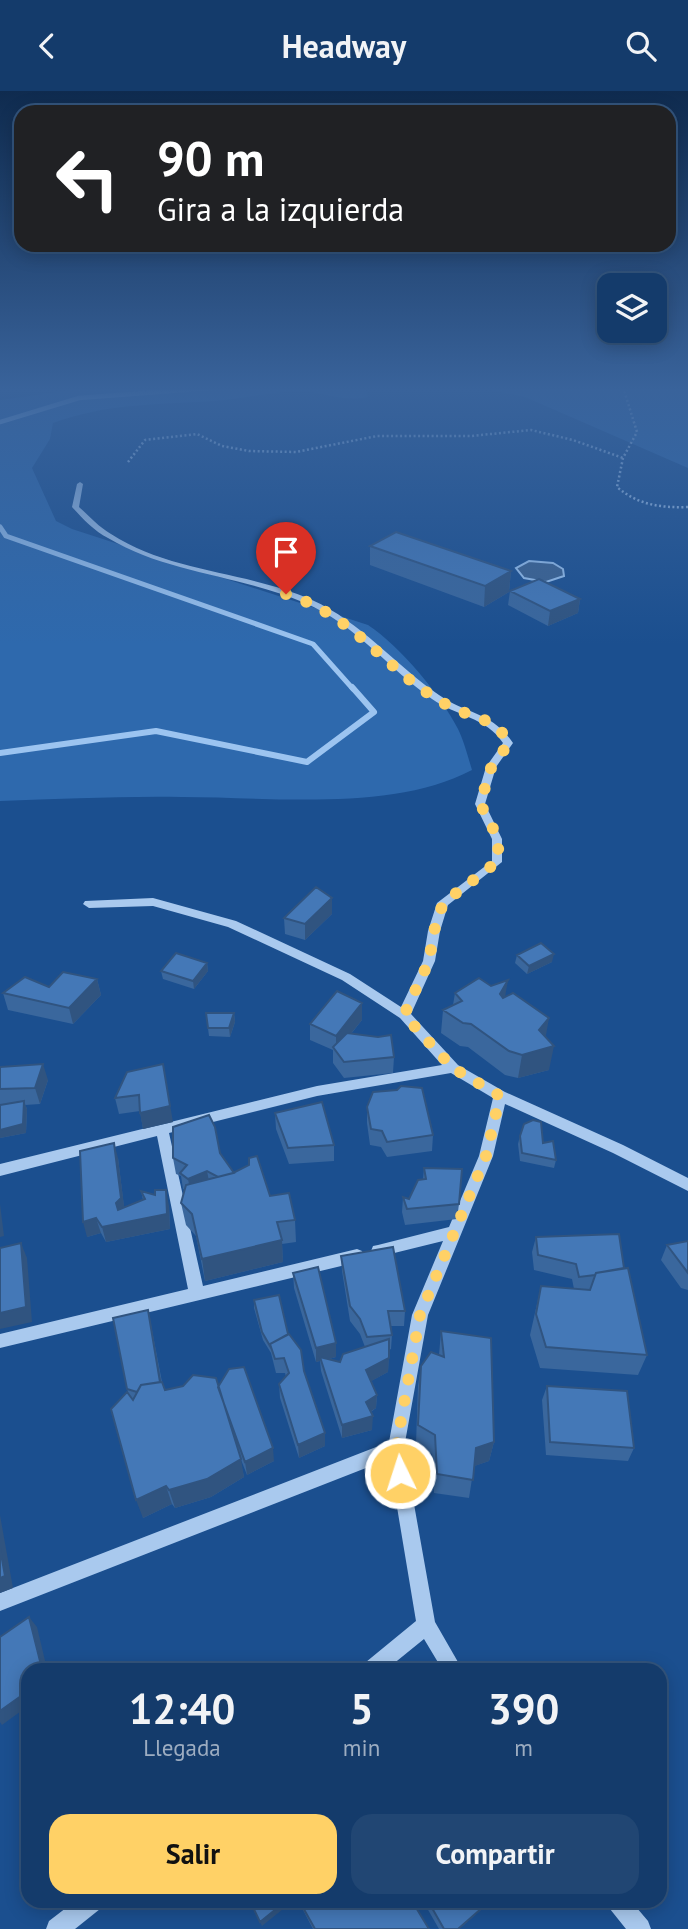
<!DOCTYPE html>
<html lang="es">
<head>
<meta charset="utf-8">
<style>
  :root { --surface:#143b6b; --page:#214673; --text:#f1f3f6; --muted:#9dadc1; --line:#33557e; --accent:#ffd166 }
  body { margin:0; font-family:"PT Sans",sans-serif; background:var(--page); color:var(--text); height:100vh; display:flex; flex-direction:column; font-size:26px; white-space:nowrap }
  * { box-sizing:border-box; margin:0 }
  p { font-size:23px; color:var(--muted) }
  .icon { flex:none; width:38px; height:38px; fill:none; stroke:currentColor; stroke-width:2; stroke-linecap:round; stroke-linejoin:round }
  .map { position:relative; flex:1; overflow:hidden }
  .sheet { position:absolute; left:21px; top:1572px; width:646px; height:245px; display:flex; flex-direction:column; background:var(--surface); border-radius:21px; box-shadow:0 4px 18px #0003,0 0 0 2px var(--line) }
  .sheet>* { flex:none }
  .guide { position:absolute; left:14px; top:14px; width:662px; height:147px; border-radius:21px; box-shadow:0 4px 18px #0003,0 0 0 2px var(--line); background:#202124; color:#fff; overflow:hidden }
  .tools { position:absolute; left:597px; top:182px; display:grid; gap:14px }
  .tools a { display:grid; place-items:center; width:70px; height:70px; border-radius:14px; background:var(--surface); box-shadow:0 4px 18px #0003,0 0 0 2px var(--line); font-size:35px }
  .pin { position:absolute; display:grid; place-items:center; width:60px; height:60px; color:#fff; margin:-72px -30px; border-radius:50% 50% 50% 0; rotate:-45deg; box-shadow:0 0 7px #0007 }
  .pin .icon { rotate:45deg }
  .me { position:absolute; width:77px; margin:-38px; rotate:356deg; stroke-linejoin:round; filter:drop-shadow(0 0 5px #0008) }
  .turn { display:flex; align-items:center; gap:24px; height:147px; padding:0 28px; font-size:32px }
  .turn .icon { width:91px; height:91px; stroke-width:2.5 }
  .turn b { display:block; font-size:49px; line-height:60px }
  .eta { display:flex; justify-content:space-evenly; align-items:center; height:119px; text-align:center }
  .eta b { font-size:42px; font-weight:800; line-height:49px }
  .primary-button { display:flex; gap:14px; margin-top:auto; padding:14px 28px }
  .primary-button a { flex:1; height:80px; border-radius:21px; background:var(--accent); color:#111; font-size:28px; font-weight:800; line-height:80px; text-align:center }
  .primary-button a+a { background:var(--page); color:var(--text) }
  header { display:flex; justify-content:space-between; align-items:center; height:91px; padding:0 28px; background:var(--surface); font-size:32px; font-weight:800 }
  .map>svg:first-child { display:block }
</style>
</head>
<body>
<header><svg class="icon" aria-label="back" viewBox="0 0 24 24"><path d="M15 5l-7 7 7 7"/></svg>Headway<svg class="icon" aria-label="search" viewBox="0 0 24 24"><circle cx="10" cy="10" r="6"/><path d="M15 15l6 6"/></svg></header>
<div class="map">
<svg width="688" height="1838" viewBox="0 0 688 1838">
  <rect width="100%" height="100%" fill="#1b4f8f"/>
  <path fill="#2e69ad" d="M96,296h269l3,10c-26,6 -48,-7 -74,-6 -27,2 -54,8 -81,10 -57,4 -105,2 -160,22l-3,16 -18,29 24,53 16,8 296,96c32,21 72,69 90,104 6,12 10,28 14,41 -79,42 -201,27 -290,27 -61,-1 -121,2 -182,4v-401z
    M477,296h211v81l-163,-71z"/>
  <path fill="#3c6290" stroke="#9cc4f0" stroke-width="2" d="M529,470l24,2 10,6 1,7 -18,6 -22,-4 -8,-10z"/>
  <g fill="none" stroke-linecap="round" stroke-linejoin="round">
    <path stroke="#9cc4f0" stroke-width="4.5" d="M0,331l79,-24 144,-11"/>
    <path stroke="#9cc4f0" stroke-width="5" d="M0,436l6,9 307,108 40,45"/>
    <path stroke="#9cc4f0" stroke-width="6" d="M0,662l156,-22 151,31 67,-50 -22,-25"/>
    <path stroke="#a9c9ee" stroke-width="2.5" stroke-dasharray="2 2.5" stroke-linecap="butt" d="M623,296l14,45 -14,26 -6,29c21,18 44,21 71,20
      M128,371l17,-22 52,-6 25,12 27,5 47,1 81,-16h94l60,-6 42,10 50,18"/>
    <path fill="#a9c9ee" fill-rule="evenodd" d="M80,391l3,2 -4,23c10,9 20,20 32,27 60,39 137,37 201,66 49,22 83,65 127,95 28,20 52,16 74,48l-17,24 -11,37 17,35v23l-54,43 -8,26 -5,30 -24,53 47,51 47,27 118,53 65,33v13l-75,-38 -108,-49 -12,52 -65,159 -24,133 31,174 27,47h-20l-18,-30 -37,30h-24l3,-7 50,-41 -27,-162 -389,152v-18l389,-151 23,-127 31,-74 -65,16 -5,-1 -2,-5 2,-5 5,-1 71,-18 30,-71 14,-58 -42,-25 -134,23 -148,37 34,153 154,-37 5,2 2,5 -2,5 -362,87v-14l188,-45 -31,-153 -157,40v-12l317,-78 125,-21 -42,-47 -58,-38 -114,-53 -75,-21 -64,2 -6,-4 2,-3 68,-3 83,23 114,53 51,33 22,-46 5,-30 9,-28 55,-42v-22l-17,-35 11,-37 17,-24c-17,-26 -47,-27 -71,-44 -44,-31 -77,-75 -127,-96 -64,-28 -137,-29 -197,-65 -14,-7 -26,-20 -36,-31l5,-23z
      M75,1810h28l-3,8 -25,20h-29l3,-8z
      M607,1810h24l17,20 3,8h-25l-16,-20z"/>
  </g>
  <path fill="#3a679d" d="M370,455l141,25 -2,21 -25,15 -114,-42z
    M510,500l70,8 -2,14 -30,13 -40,-21z
    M332,807v16l-27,26 -20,-6 -1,-16z
    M517,864l35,7 -25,12 -12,-11z
    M207,872l1,8 -14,18 -31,-10 -2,-8z
    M97,888l4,16 -28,29 -65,-14 -5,-17z
    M455,902l50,4 40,40 4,33 -31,8 -13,-3 -37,-28 -8,-1 -19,-13 2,-23 10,-5z
    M362,912v17l-11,14 43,23 -1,16 -49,5 -11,-15v-13l-23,-10v-16z
    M206,922h28l1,9 -5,15 -21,-1z
    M0,976l48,13 -8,24 -15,1 2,4 -1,24 -26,5z
    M127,981l46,50 -30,7 -3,-18 -21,3 -4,-16z
    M367,1016l66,28 -1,16 -45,6 -6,-10 -11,-2 -3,-22z
    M275,1022l59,32v16l-45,3 -13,-35z
    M520,1045l23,7 13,17 -2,8 -34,-7 -2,-17z
    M220,1062l14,20 36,23 25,24 1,22 -14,2 1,18 -78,19 -9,-45 -10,-11 -5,-22 4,-13 -2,-1 -2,-13 -5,-2 -3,-16z
    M118,1067l6,49 19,-7 -2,-9 28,15 1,23 -64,13 -5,-9 -14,4z
    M424,1077l35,36 -2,15 -52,6 -3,-13 1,-15 6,2 14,-20z
    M536,1146l88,31 23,87 -9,20 -98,-7 -10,-33 11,-49 33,3 -2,-10 -38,-9 -2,-18z
    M688,1150v49l-7,-2 -20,-28 6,-15z
    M341,1165l64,55 -1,15h-13l1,9 -1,14 -2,1 -1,22 -17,9 6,14 -1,13 -5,4 1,18 -30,8 -21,-67 -1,-10 -4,1 -22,-74 -1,-15 43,84 -7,2 11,3 25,-15 -5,-13 -10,-13 -8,-50z
    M254,1209l34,34 16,37 21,62v13l-26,12 -19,-60 -1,-14 7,-7 -1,-4h-9l-5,-20 -8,-13 -9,-32z
    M151,1234l11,57 3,8 53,-3 56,74 -27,14 -9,-23 6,25 -33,20 -36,11 -3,-4 -29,14 -14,-123 -2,-6z
    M441,1240l53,111 -5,19 -15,5 -5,32 -35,-5 -2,-39 -16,-10 2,-58 3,-20 18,-11z
    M547,1295l87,62 -6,13 -82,-6 -4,-55z
    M423,1810h68l-32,28h-20z
    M301,1813l128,25h-116l-10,-19z"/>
  <path fill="#305480" d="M511,480l-2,21 -25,15 1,-21z
    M580,508l-2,14 -30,13 2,-15z
    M332,807v16l-27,26v-16z
    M554,863l-2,8 -25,12 2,-8z
    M207,872l1,8 -14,18 -1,-8z
    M97,888l4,16 -28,29 -4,-16z
    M508,889l-4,23 -4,-9z
    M362,912v17l-26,32v-16z
    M234,922l1,9 -5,15 -1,-9z
    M549,927l-4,23 9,5 -5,24 -31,8 4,-23 17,-25z
    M43,973l5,16 -8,24 -5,-16z
    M163,973l10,58 -30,7 -3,-16z
    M24,1010l3,8 -1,24 -26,5v-8z
    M114,1052l4,15 7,55 -5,6 -4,-16z
    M207,1080l3,15 -19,9 -3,-16z
    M166,1099l3,16 1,23 -64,13 -4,-15z
    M0,1113l4,32 -4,1z
    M96,1127l5,15 -14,4 -4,-15z
    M282,1149l1,22 -78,19 -3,-22z
    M21,1152l6,15 5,64 -32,7v-16z
    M148,1219l3,15 13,73 -22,8z
    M336,1252v14l-15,4 -1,-4v4l-4,1v-14z
    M389,1267l-1,14 -22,12v-14z
    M377,1304l-1,13 -11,7 1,-13z
    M373,1325l-1,14 -30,8v-13z
    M325,1342v13l-26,12 -1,-13z
    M494,1351l-5,19 -17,6 4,-19z
    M273,1357l1,13 -27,14 -2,-13z
    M241,1368l3,18 -33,20 -36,11 -6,-18z
    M166,1395l6,18 -29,14 -7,-18z
    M0,1424l13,73 -13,5z
    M29,1526l8,10 10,42h-5z
    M28,1600v15l-26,19 -2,-3v-11z
    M286,1810h7l-31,25 -2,-4z"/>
  <path fill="#4478b7" stroke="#305480" stroke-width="2" d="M396,441l115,39 -26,15 -115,-40z
    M539,488l41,20 -30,12 -40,-20z
    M316,796l16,11 -27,26 -21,-6z
    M541,852l13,11 -25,12 -12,-11z
    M176,862l31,10 -14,18 -32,-10z
    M63,881l34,7 -28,29 -66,-15 22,-16 24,10z
    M479,887l12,8 17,-6 -8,14 3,4 10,-5 36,25 -10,12 15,16 -32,9 -13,-4 -38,-27 -8,-1 -20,-13 19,-9 -7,-8z
    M337,900l25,12 -26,33 -26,-12z
    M206,922h28l-5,15h-21z
    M347,942l31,4 13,-2 3,22 -50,5 -11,-15z
    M43,973l-8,24 -35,1v-22z
    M163,973l7,42 -30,7 -1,-18 -24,3 12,-26z
    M401,995l21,2 11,47 -46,7 -5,-11 -11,-2 -4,-22 6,-15 24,-2z
    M24,1010l-1,23 -23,6v-25z
    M322,1011l12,43 -46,3 -13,-35z
    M209,1024l6,12 5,26 14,20 -16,4 -11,-6 -19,8 -8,-6 7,-8 -14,-7v-31z
    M533,1029l8,2 2,21 10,-2 3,19 -34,-7 -2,-17 4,-12z
    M114,1052l7,55 -5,5 2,7 27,-11 -4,-8 14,4v-5h11l1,24 -65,13 -6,-9 -13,4 -3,-71z
    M257,1065l13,40 19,-3 6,27 -18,2 5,18 -80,19 -10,-45 -11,-11 5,-18 47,-12 16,-8v-7z
    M424,1077l38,1 -3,35 -52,5 -4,-12 6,2 9,-19 8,-1z
    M619,1143l5,34 -28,5 -1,2 -16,2 -3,-13 -38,-9 -2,-18z
    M688,1150v32l-21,-28z
    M21,1152l5,64 -26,6v-65z
    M393,1156l12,64h-17l4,24 -25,2 -7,-18 -10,-13 -9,-50z
    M318,1176l18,76 -20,5 -23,-75z
    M628,1177l19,87 -101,-8 -10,-33 5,-28 49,4 6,-17z
    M279,1204l9,39 -18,10v2l-8,-14 -8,-32z
    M148,1219l12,72 -19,3 -4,7 -10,-3 -14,-71z
    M441,1240l50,7 3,104 -18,6 -3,32 -36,-6 -2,-39 -17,-10 3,-59 10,-14 13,5z
    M289,1243l12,16 3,21 21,62 -27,12 -19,-61 10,-11 -5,-15 -9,1 -5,-15z
    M389,1248v19l-23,12 11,25 -11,7 7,14 -31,9 -22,-68 20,5 3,-8z
    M244,1276l29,81 -28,14 -27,-75 11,-18z
    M193,1284l23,3 25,81 -34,20 -38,11 -3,-4 -30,14 -25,-91 16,-17 6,8 8,-15 21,-3 3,8 18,-4z
    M547,1295l80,5 7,57 -84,-6z
    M0,1457l5,28 -5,2z
    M29,1526l13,52h-14v22l-28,20v-74z
    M250,1810h36l-26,21z
    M305,1810h107l17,28h-114l-14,-25z
    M428,1810h62l-32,28h-14z"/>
  <linearGradient id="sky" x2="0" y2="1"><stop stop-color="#0f2b4f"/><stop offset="0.54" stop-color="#39639b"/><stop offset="1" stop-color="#39639b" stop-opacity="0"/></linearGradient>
  <rect width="688" height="553" fill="url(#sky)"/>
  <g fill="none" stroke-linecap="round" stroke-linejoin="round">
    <path stroke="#ffd166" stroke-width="12" stroke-dasharray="0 21.6" d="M286,503c71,22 102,81 165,113 24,12 44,10 58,36l-18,25 -11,36c11,20 22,36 17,58l-54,41 -9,28 -5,30 -25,54 49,53 47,28 -14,60 -66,159 -24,133 4,25"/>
  </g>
</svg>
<div class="tools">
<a><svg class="icon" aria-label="layers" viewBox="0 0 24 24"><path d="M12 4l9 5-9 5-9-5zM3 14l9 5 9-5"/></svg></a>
</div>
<div class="pin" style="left:286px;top:503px;background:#d93025"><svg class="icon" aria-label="arrive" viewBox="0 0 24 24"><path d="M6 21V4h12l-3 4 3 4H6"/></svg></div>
<svg class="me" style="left:400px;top:1382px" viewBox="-20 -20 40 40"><circle r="17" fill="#ffd166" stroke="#fff" stroke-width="3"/><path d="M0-11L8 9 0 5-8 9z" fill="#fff"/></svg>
<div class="guide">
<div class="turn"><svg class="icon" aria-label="left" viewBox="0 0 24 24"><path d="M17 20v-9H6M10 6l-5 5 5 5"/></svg><div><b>90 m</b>Gira a la izquierda</div></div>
</div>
<section class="sheet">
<div class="eta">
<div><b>12:40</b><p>Llegada</p></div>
<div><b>5</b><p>min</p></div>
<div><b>390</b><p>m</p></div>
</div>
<div class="primary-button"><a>Salir</a><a>Compartir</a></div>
</section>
</div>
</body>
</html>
